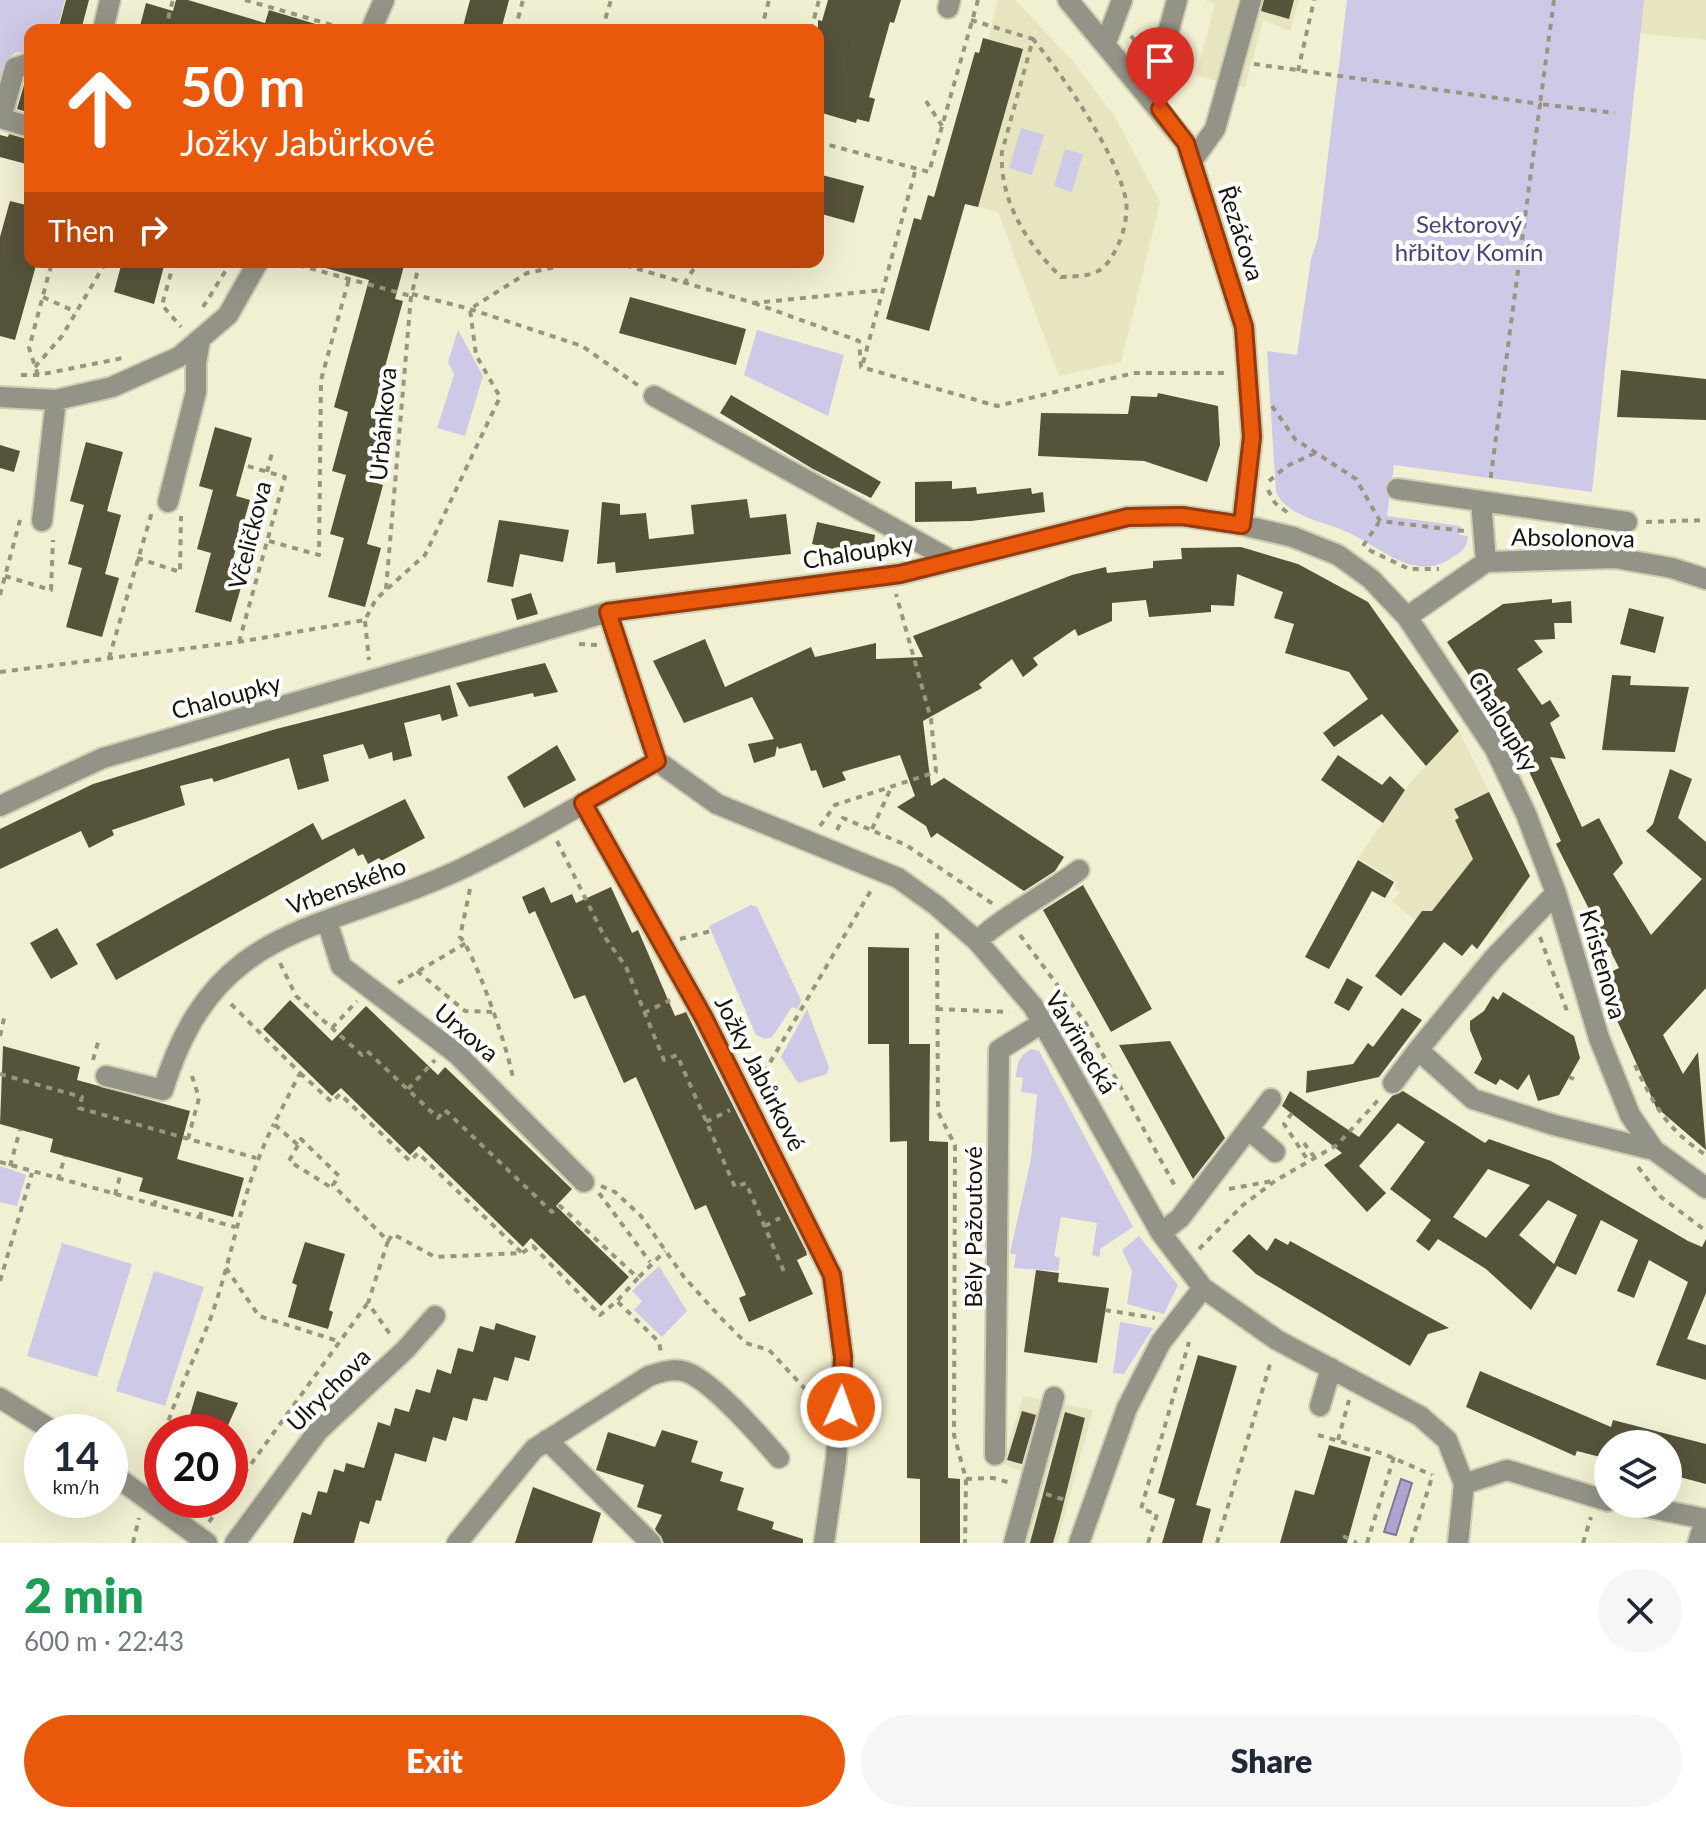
<!DOCTYPE html>
<html lang="en">
<head>
<meta charset="utf-8">
<style>
  :root { --surface:#fff; --page:#f6f6f7; --text:#1f2937; --muted:#747a83; --accent:#ea580c }
  body { margin:0; font-family:Lato,sans-serif; background:var(--page); color:var(--text); height:100vh; display:flex; flex-direction:column; font-size:30px; white-space:nowrap }
  * { box-sizing:border-box; margin:0 }
  p { font-size:26px; color:var(--muted) }
  .icon { flex:none; width:44px; height:44px; fill:none; stroke:currentColor; stroke-width:2; stroke-linecap:round; stroke-linejoin:round }
  .map { position:relative; height:1543px; overflow:hidden }
  .sheet { display:flex; flex-direction:column; background:var(--surface); flex:1 }
  .sheet>* { flex:none }
  .banner { position:absolute; left:24px; top:24px; width:800px; height:244px; border-radius:16px; box-shadow:0 8px 32px #0002; background:#ea580c; color:#fff; overflow:hidden }
  .fabs { position:absolute; left:1594px; top:1430px; display:grid; gap:16px }
  .fabs a { display:grid; place-items:center; width:88px; height:88px; border-radius:50%; background:var(--surface); box-shadow:0 8px 32px #0002; font-size:40px }
  .speed { position:absolute; left:24px; top:1414px; display:flex; gap:16px; font-size:40px; font-weight:700; text-align:center }
  .speed>* { display:grid; place-content:center; width:104px; height:104px; border-radius:50%; background:var(--surface); box-shadow:0 8px 32px #0002; line-height:1 }
  .speed small { font-size:20px; font-weight:400 }
  .speed .limit { border:12px solid #d22; background:#fff; color:#111 }
  .pin { position:absolute; display:grid; place-items:center; width:68px; height:68px; color:#fff; margin:-82px -34px; border-radius:50% 50% 50% 0; rotate:-45deg; box-shadow:0 0 8px #0007 }
  .pin .icon { rotate:45deg }
  .me { position:absolute; width:88px; margin:-44px; rotate:2deg; stroke-linejoin:round; filter:drop-shadow(0 0 6px #0008) }
  .turn { display:flex; align-items:center; gap:28px; height:168px; padding:0 24px; font-size:36px }
  .turn .icon { width:104px; height:104px; stroke-width:2.5 }
  .turn b { display:block; font-size:56px; line-height:68px }
  .then { display:flex; align-items:center; height:76px; padding:0 24px; background:#0003; gap:16px; font-size:30px }
  .round { display:grid; place-items:center; flex:none; width:84px; height:84px; border-radius:42px; background:var(--page) }
  .overview { display:flex; align-items:center; justify-content:space-between; height:136px; padding:0 24px }
  h1 { font-size:48px; font-weight:800; line-height:60px; color:#1e9e55 }
  .action { display:flex; gap:16px; margin-top:auto; padding:16px 24px }
  .action a { flex:1; height:92px; border-radius:48px; background:var(--accent); color:#fff; font-size:32px; font-weight:800; line-height:92px; text-align:center }
  .action a+a { background:var(--page); color:var(--text) }
  .map>svg:first-child { display:block }
</style>
</head>
<body>
<div class="map">
<svg width="1706" height="1543" viewBox="0 0 1706 1543">
  <rect width="100%" height="100%" fill="#f1f0d2"/>
  <path fill="#e7e5bf" d="M998,0h17l59,62 41,55 45,85 -39,160 -62,14 -61,-164 -37,-9 -22,-23 36,-128h4l4,-14 5,1z
    M1205,0h94l-9,31 -27,-11 -18,67 -49,-11 19,-73z
    M1644,0h62v40l-66,-7z
    M1459,731l70,143 -27,50 -4,-2 -21,27 -5,-4 -10,11 -71,-55 9,-8 -6,-5 3,-6 -39,-24 53,-76z
    M1023,1396l70,14 -36,133h-47l19,-69 -26,-10z"/>
  <path fill="#cec9e6" d="M0,0h65l-8,30h-27v23l-14,-1 -7,6 -9,33z
    M1347,0h297l-52,492 -198,-27 -7,51 74,10 -2,9 9,1c-1,13 -8,17 -18,23 -36,23 -69,-12 -101,-26 -24,-12 -61,-15 -73,-41l-9,-141 30,4 14,-96 7,-21z
    M1021,128l23,7 -12,40 -23,-7z
    M1065,149l18,5 -11,38 -18,-6z
    M458,330l25,46 -18,60 -28,-8 17,-53 -6,-13z
    M757,330l87,25 -16,61 -84,-41z
    M751,905l6,2 44,93 -3,9 -6,-2 -20,30 -7,2 -9,-4 -47,-109z
    M807,1009l22,58 -2,7 -29,9 -17,-26z
    M1031,1049l8,2 94,176 -33,22v8l-8,-2 5,-32 -36,-6 -7,39 6,2 -2,13 -44,-3 2,-13 -6,-2 21,-94 6,-65 -16,-2 2,-14 -7,-1c1,-14 3,-21 15,-28z
    M0,1166l26,9 -9,31 -17,-4z
    M1139,1236l39,49 -14,29 -37,-10 5,-33 -10,-21z
    M62,1243l70,21 -35,113 -70,-21z
    M659,1266l28,45 -25,26 -28,-27 8,-9 -10,-10z
    M154,1271l50,16 -39,119 -49,-15z
    M1120,1322l33,6 -29,46 -11,-1z"/>
  <path fill="#ada4d2" stroke="#7f7996" stroke-width="2" d="M1401,1479l11,4 -16,52 -12,-3z"/>
  <path fill="#55533a" fill-rule="evenodd" d="M66,0h23l-8,30h-23z
    M176,0h12l77,23 4,-13 50,15v5h-180l7,-27 27,8z
    M470,0h39l-8,30h-39z
    M828,0h73l-7,23 -4,-1 -21,75 6,2 -6,23 -12,-3 -1,4 -34,-10 1,-4 -5,-1v-88l4,1z
    M1264,0h30l-5,19 -28,-8z
    M983,38l40,11 -45,158 -13,-3 -36,127 -43,-12 28,-101 7,2 7,-25 6,2 41,-145 4,1z
    M30,77v36l-13,-4 9,-31z
    M9,134l21,6v25l-30,-8v-22l8,2z
    M818,174l46,12 -10,37 -36,-10z
    M10,201l20,5v56h7l-22,78 -15,-4v-99z
    M122,262h43l-11,42 -40,-12z
    M323,262h82l-10,37 8,2 -32,117 14,4 -16,59 14,4 -16,59 14,4 -16,59 -37,-10 16,-59 -14,-4 16,-59 -14,-4 16,-59 -14,-5 35,-127 -47,-13z
    M630,297l116,32 -10,36 -117,-32z
    M1621,370l85,9v41l-89,-3z
    M1158,393l60,13 2,39 -13,37 -63,-21 -106,-5 3,-43 87,1 3,-18 26,1z
    M731,395l150,87 -10,16 -58,-29 -93,-56z
    M215,427l37,11 -16,58 14,4 -17,59 15,4 -17,59 -36,-10 16,-59 -14,-4 16,-59 -14,-4z
    M86,442l37,10 -16,59 14,4 -16,59 14,4 -17,59 -36,-10 16,-59 -14,-4 16,-59 -14,-4z
    M0,445l20,6 -6,21 -14,-4z
    M952,481v8l24,-2 1,7 54,-6 1,6 11,-2 2,20 -74,9 -56,1v-40z
    M747,499l3,19 36,-4 5,40 -175,19 -1,-11 -18,2 5,-62 18,2v11l26,-2 3,26 45,-5 -3,-29z
    M499,520l70,10 -6,32 -43,-8 -7,33 -26,-5z
    M817,522l58,13 -3,23 -60,-14z
    M1241,547l57,17 70,38 91,129 -33,35 -44,-52 -48,33 -11,-14 45,-34 -19,-27 -64,-19 9,-29 -20,-6 9,-26 -46,-18 -3,32 -23,-1v7l-62,5 -3,-17 -34,3v18l-34,15 -3,-7 -42,29 5,7 -15,12 -11,-18 -33,25 3,4 -59,33 8,65 13,-8 120,79 -9,14 -31,20 -87,-58 -6,5 -5,-12 -29,-19 18,-11 -15,-41 -58,17 4,8 -23,8 -7,-18 -5,1 -10,-28 -22,6 -2,-3 -2,10 -21,7 -6,-19 26,-5 -22,-42 -68,26 -31,-62 52,-22 20,48 86,-40 4,10 61,-14v16l47,-2 -10,-21 159,-61 34,-8 1,6 46,-5v-7l29,-2 -1,-11z
    M531,593l7,21 -21,6 -6,-21z
    M1552,599v4l19,-2 1,22h-18l1,16 -21,1 9,12 -26,17 25,36 8,-5 10,16 -10,7 16,36 -16,-2 32,70 17,-9 24,45 -10,11 38,61 51,-56 -56,-48 7,-7 17,-55 22,10 -14,39 28,24v146l-43,47 20,39 15,-22 8,98 -50,-43 -58,-129 21,-10 -63,-124 5,-3 -39,-85 -75,-114 56,-38z
    M1629,608l35,9 -9,36 -35,-9z
    M545,663l13,29 -24,5 -1,-4 -64,14 -13,-24z
    M1612,675l19,1 -1,9 59,2 -14,65 -73,-2z
    M450,685l8,31 -16,5 -2,-7 -36,9 8,33 -19,5 -1,-9 -23,7 -6,-15 -40,11 6,26 -31,9 -9,-32 -75,24 -2,-4 -32,8 5,19 -73,25 2,5 -25,13 -8,-17 -81,38v-40l93,-45 183,-55z
    M557,745l19,35 -52,28 -17,-31z
    M1338,755l44,30 8,-9 15,14 -22,33 -62,-43z
    M1489,792l41,84 -53,73 -5,-5 -10,12 -18,-14 -43,54 -26,-20 47,-65h10l41,-52 -18,-39 4,-2 -5,-9z
    M405,799l20,39 -44,23 -2,-3 -11,6 -5,-10 -5,2 -4,-8 -238,132 -20,-36 217,-121 9,17z
    M1358,860l36,22 -9,16 -13,-7 -43,78 -24,-12z
    M1083,885l69,124 -41,23 -68,-122z
    M544,887l7,16 21,-9 4,9 35,-16 21,46 6,-3 37,86 11,-4 6,12 114,227 1,4 -10,5 16,34 -64,28 -10,-24 7,-3 -40,-90 -11,5 -59,-133 -12,6 -39,-88 -11,4 -39,-88 -6,3 -7,-17z
    M57,928l21,36 -27,15 -21,-36z
    M868,947l41,1v96h21l-1,97 19,1v336l12,1v64h-40v-64l-13,-1v-337l-17,1 -1,-98h-21z
    M1347,978l16,9 -14,24 -15,-8z
    M1503,992l71,44 6,22 -21,37 -21,6 -9,-27 -11,16 -18,-11 -4,6 -22,-12 8,-14 -12,-29v-9l14,-10 9,-15 5,4z
    M290,1000l42,41 34,-35 72,69 7,-8 127,122 -16,17 73,71 -28,29 -70,-68 -8,9 -104,-101 -9,9 -69,-67 -9,8 -69,-67z
    M1402,1008l20,12 -43,57 -73,16 1,-22 46,-7 15,-21 5,4z
    M1170,1041l55,97 -32,41 -74,-134z
    M3,1046l77,21 -3,13 113,31 -13,48 67,19 -11,39 -94,-26 4,-13 -93,-26 3,-13 -53,-15z
    M1290,1091l69,46 33,-41 11,-5 82,52 4,-4 62,22 137,80 14,6 4,-8v54l-19,46 19,6v35l-50,-15 32,-83 -39,-22 -15,38 -17,-7 21,-51 -37,-20 -25,55 -19,-9 -26,44 -45,-41 -48,-30 -9,12 -13,-10 15,-21 -41,-31 35,-47 -27,-19 -39,43 27,27 -19,19 -43,-47 18,-12 -60,-47zM1488,1169l42,16 -44,53 -33,-21zM1548,1200l29,15 -23,49 -35,-29z
    M1249,1234l18,17 8,-13 13,7 2,-4 159,87 -21,6 -18,32 -154,-92 -24,-23z
    M305,1242l40,12 -16,56 4,2 -5,17 -40,-12 9,-32 -5,-2z
    M1036,1270l23,3 -1,9 51,6 -12,75 -73,-11z
    M496,1323l40,13 -7,25 -14,-4 -7,24 -14,-4 -7,24 -14,-3 -6,23 -14,-4 -7,24 -13,-4 -7,25 -31,-9 -14,48 -5,-1 -7,24 -9,-3 -6,22h-61l9,-31 9,3 7,-24 9,2 7,-24 10,3 2,-9 18,5 14,-46 12,4 5,-18 14,4 7,-23 14,4 7,-24 14,5 7,-26 15,4 7,-26 14,4z
    M1198,1355l39,11 -41,139 15,4 -9,34h-40l13,-44 -17,-6z
    M1480,1371l131,56 2,-7 93,24v40l-38,-10v-30h-60v15l-31,-8 -2,5 -109,-49z
    M197,1391l41,12 -13,29h-40z
    M1022,1411l14,4 -14,49 -15,-4z
    M1065,1412l20,6 -25,100 -7,25h-23z
    M662,1430l36,11 -7,21 32,10 -3,9 24,7 -7,22 37,12 -2,7 31,10v4h-139l-9,-14 7,-14 -25,-8 7,-22 -48,-15 12,-38 47,15z
    M1329,1445l42,12 -24,86h-67l15,-53 19,5z
    M533,1487l68,26 -9,30h-77z"/>
  <g fill="none" stroke-linecap="round" stroke-linejoin="round">
    <g stroke="#cecdb2" stroke-width="24">
      <path id="minor" d="M1068,0l118,143 58,184 8,110 -10,88
        M948,8l2,-8
        M103,30l7,-30
        M371,30l13,-30
        M1105,45l17,-45
        M30,63l-15,5 -14,50 29,9
        M1147,92l16,-41 14,-51
        M1192,161l23,-32 36,-129
        M654,396l297,164
        M0,397l56,3 56,-13 67,-30 49,-42 30,-53
        M1397,489l230,33
        M1481,501l5,61
        M168,502l28,-110v-29l4,-23
        M42,521l14,-121
        M608,612l49,149 60,43 181,74 39,28 40,35 56,65 128,227 42,55 74,52 143,76 27,24 17,44 -6,59
        M1407,617l79,-55 129,-4 57,10 34,11
        M583,803l121,215 128,257 11,82 -7,103 -12,83
        M0,806l103,-48 505,-146 292,-38 228,-57 54,-1 60,9 51,12 45,18 33,24 36,38 88,132 31,65 30,79 43,145 31,77 24,35 52,38
        M1556,893l-63,66 -75,91 55,49 81,26 100,25
        M327,921l14,45 116,88 127,128
        M977,941c31,-28 69,-46 102,-71
        M106,1076l57,14c52,-170 160,-156 296,-220 68,-32 133,-72 198,-109
        M1393,1083l25,-33
        M1248,1129l27,23
        M1161,1233l19,-15 91,-119
        M0,1398l55,34
        M1320,1406l11,-38
        M547,1440l104,103
        M995,1455l4,-405 43,-27
        M110,1472l97,71
        M1464,1484l43,-14 101,31
        M1630,1504l76,15
        M235,1543l83,-112 88,-82 29,-33
        M457,1543l77,-94 115,-73c12,-4 24,-8 37,-4 25,8 75,65 93,86
        M1014,1543l40,-146
        M1079,1543l48,-135 34,-66 42,-54
        M1698,1543l7,-24"/>
    </g>
    <path stroke="#979680" stroke-width="4" stroke-dasharray="6 6" stroke-linecap="butt" d="M245,0l101,29
      M1554,0l-14,104 75,9
      M971,20l62,19 -31,113c-3,49 26,93 59,125 34,-1 44,-3 58,-34 5,-11 9,-30 7,-43 -10,-48 -62,-123 -93,-161
      M165,30l8,-30
      M515,30l8,-30
      M602,30l9,-30
      M761,30l8,-30
      M811,30l8,-30
      M1131,36l12,15
      M1254,64l286,40 -50,379
      M1298,71l16,-71
      M926,101l16,25
      M818,142l111,30 49,-172
      M174,262l-12,43 19,22
      M287,262l124,34
      M614,262l140,41 129,-13
      M687,262l10,3
      M684,284l14,-22
      M412,294l58,15 112,37 57,40
      M43,297l33,15
      M754,303l105,38 2,26 136,39 137,-33h95
      M203,307l25,-40
      M863,363l53,-195
      M35,367l27,-31 44,-74
      M21,375h17l85,-17
      M38,375l-9,-27 23,-86
      M1272,406l23,33 61,40 24,42 84,10
      M267,472l5,-19
      M1269,481l18,-15 28,-13
      M1268,490l7,13 13,10
      M1646,522l60,-2
      M1545,537l19,-1
      M269,541l50,14 2,-175 28,-101
      M1363,546l16,-24
      M1369,550l40,19h30
      M137,558l43,14 1,-56
      M5,576l46,14 2,-50
      M386,589l25,-293 9,-34
      M0,595l20,-75
      M365,621l4,39
      M239,642l46,-165 -41,-12
      M579,644l19,1
      M109,658l43,-146
      M0,672l239,-30 126,-22 11,-21 49,-44 75,-158 -24,-42 -6,-46 57,-36 53,-11
      M820,826l15,-21 101,-33 -5,-53 -35,-125
      M872,829l19,-41
      M837,830l6,-12 63,27 87,59
      M557,841l47,95 22,31 38,93 13,-5 58,132 11,-4 39,91
      M470,889l-10,48c14,14 52,122 53,144
      M937,933l1,179 17,33 -1,290 12,44 -1,64
      M1020,935l65,87 91,166
      M1540,937l27,74
      M680,939l31,-8
      M280,963l16,33 66,59 5,-4 71,67 7,-8 107,102 8,-6 78,72 -21,23
      M417,971l48,40 27,1
      M398,983l68,-40
      M231,1004l69,69 -26,51 24,21 3,-6 38,37 -6,9 55,56 -20,62 24,34
      M937,1009l72,3
      M644,1013l26,-13
      M332,1028l25,-27
      M0,1036l5,-22
      M93,1060l6,-21
      M1635,1065c19,40 32,65 71,90
      M300,1073l32,29 8,-8 70,67 8,-8 104,100
      M0,1074l82,23 -3,11 177,50
      M1569,1077l5,2
      M758,1083l115,-196
      M408,1089l27,-29
      M1292,1113l-8,11 25,38
      M706,1122l24,-12
      M188,1139l11,-41 -7,-22
      M1304,1143l11,15
      M298,1145l-9,16 43,27 1,-3
      M0,1162l235,65
      M10,1166l10,-36
      M1638,1167l23,30 45,34
      M58,1180l7,-24
      M601,1186l14,6 26,24 43,61 37,41 25,25 23,7 52,56
      M1229,1189l43,-8
      M599,1193l51,69
      M115,1195l6,-23
      M154,1206l3,-10
      M200,1218l2,-10
      M765,1226l15,-8
      M388,1241l5,-7 42,23 87,-4 11,-7 67,69 17,-14 42,41 2,11
      M1199,1249l44,-44 32,-24 62,-36 44,-48
      M226,1268l33,48 79,25
      M639,1277l26,-26
      M0,1281l32,-108
      M1105,1310l50,8
      M165,1432c12,-40 31,-76 46,-115 23,-64 31,-131 63,-193
      M1318,1435l66,19 48,21
      M1338,1440l11,-40
      M151,1479l11,-37
      M966,1479l27,-1 18,5
      M230,1493l137,-189
      M1046,1494l22,7
      M209,1522l16,-22
      M1343,1536l14,7
      M133,1543l6,-25
      M1148,1543l9,-29 -16,-5 48,-167
      M1217,1543l54,-182
      M1367,1543l27,-86
      M1411,1543l22,-69
      M1583,1543l8,-26"/>
    <use href="#minor" stroke="#949387" stroke-width="20"/>
  </g>
  <g fill="none" stroke-linecap="round" stroke-linejoin="round">
    <g stroke="#983908" stroke-width="20">
      <path id="route" d="M841,1407l2,-50 -11,-82 -128,-257 -121,-215 74,-42 -49,-149 292,-38 228,-57 54,-1 60,9 10,-88 -8,-110 -58,-184 -26,-34"/>
    </g>
    <use href="#route" stroke="#ea580c" stroke-width="14"/>
  </g>
  <g text-anchor="middle" dominant-baseline="central" stroke-width="8" stroke-linejoin="round" paint-order="stroke">
    <g font-size="24" fill="#4e407a" stroke="#fff">
      <text x="1469" y="223">Sektorový<tspan x="1469" dy="28">hřbitov Komín</tspan></text>
    </g>
    <g font-size="24" fill="#15150a" stroke="#fff">
      <text transform="translate(1242 233) rotate(72)">Řezáčova</text>
      <text transform="translate(382 424) rotate(-85)">Urbánkova</text>
      <text transform="translate(249 535) rotate(-76)">Včeličkova</text>
      <text transform="translate(1573 537) rotate(1)">Absolonova</text>
      <text transform="translate(858 551) rotate(-9)">Chaloupky</text>
      <text transform="translate(226 696) rotate(-15)">Chaloupky</text>
      <text transform="translate(1504 721) rotate(59)">Chaloupky</text>
      <text transform="translate(346 885) rotate(-20)">Vrbenského</text>
      <text transform="translate(1604 964) rotate(74)">Kristenova</text>
      <text transform="translate(467 1032) rotate(40)">Urxova</text>
      <text transform="translate(1082 1042) rotate(59)">Vavřinecká</text>
      <text transform="translate(761 1073) rotate(63)">Jožky Jabůrkové</text>
      <text transform="translate(972 1227) rotate(-90)">Běly Pažoutové</text>
      <text transform="translate(328 1389) rotate(-45)">Ulrychova</text>
    </g>
  </g>
</svg>
<div class="fabs">
<a><svg class="icon" aria-label="layers" viewBox="0 0 24 24"><path d="M12 4l9 5-9 5-9-5zM3 14l9 5 9-5"/></svg></a>
</div>
<div class="speed"><div>14<small>km/h</small></div><div class="limit">20</div></div>
<div class="pin" style="left:1160px;top:109px;background:#d93025"><svg class="icon" aria-label="arrive" viewBox="0 0 24 24"><path d="M6 21V4h12l-3 4 3 4H6"/></svg></div>
<svg class="me" style="left:841px;top:1407px" viewBox="-20 -20 40 40"><circle r="17" fill="#ea580c" stroke="#fff" stroke-width="3"/><path d="M0-11L8 9 0 5-8 9z" fill="#fff"/></svg>
<div class="banner">
<div class="turn"><svg class="icon" aria-label="ahead" viewBox="0 0 24 24"><path d="M12 20V5M6 11l6-6 6 6"/></svg><div><b>50 m</b>Jožky Jabůrkové</div></div>
<div class="then">Then<svg class="icon" aria-label="right" viewBox="0 0 24 24"><path d="M7 20v-9h11M14 6l5 5-5 5"/></svg></div>
</div>
</div>
<section class="sheet">
<div class="overview"><div><h1>2 min</h1><p>600 m · 22:43</p></div><a class="round"><svg class="icon" aria-label="close" viewBox="0 0 24 24"><path d="M6 6l12 12M18 6L6 18"/></svg></a></div>
<div class="action"><a>Exit</a><a>Share</a></div>
</section>
</body>
</html>
